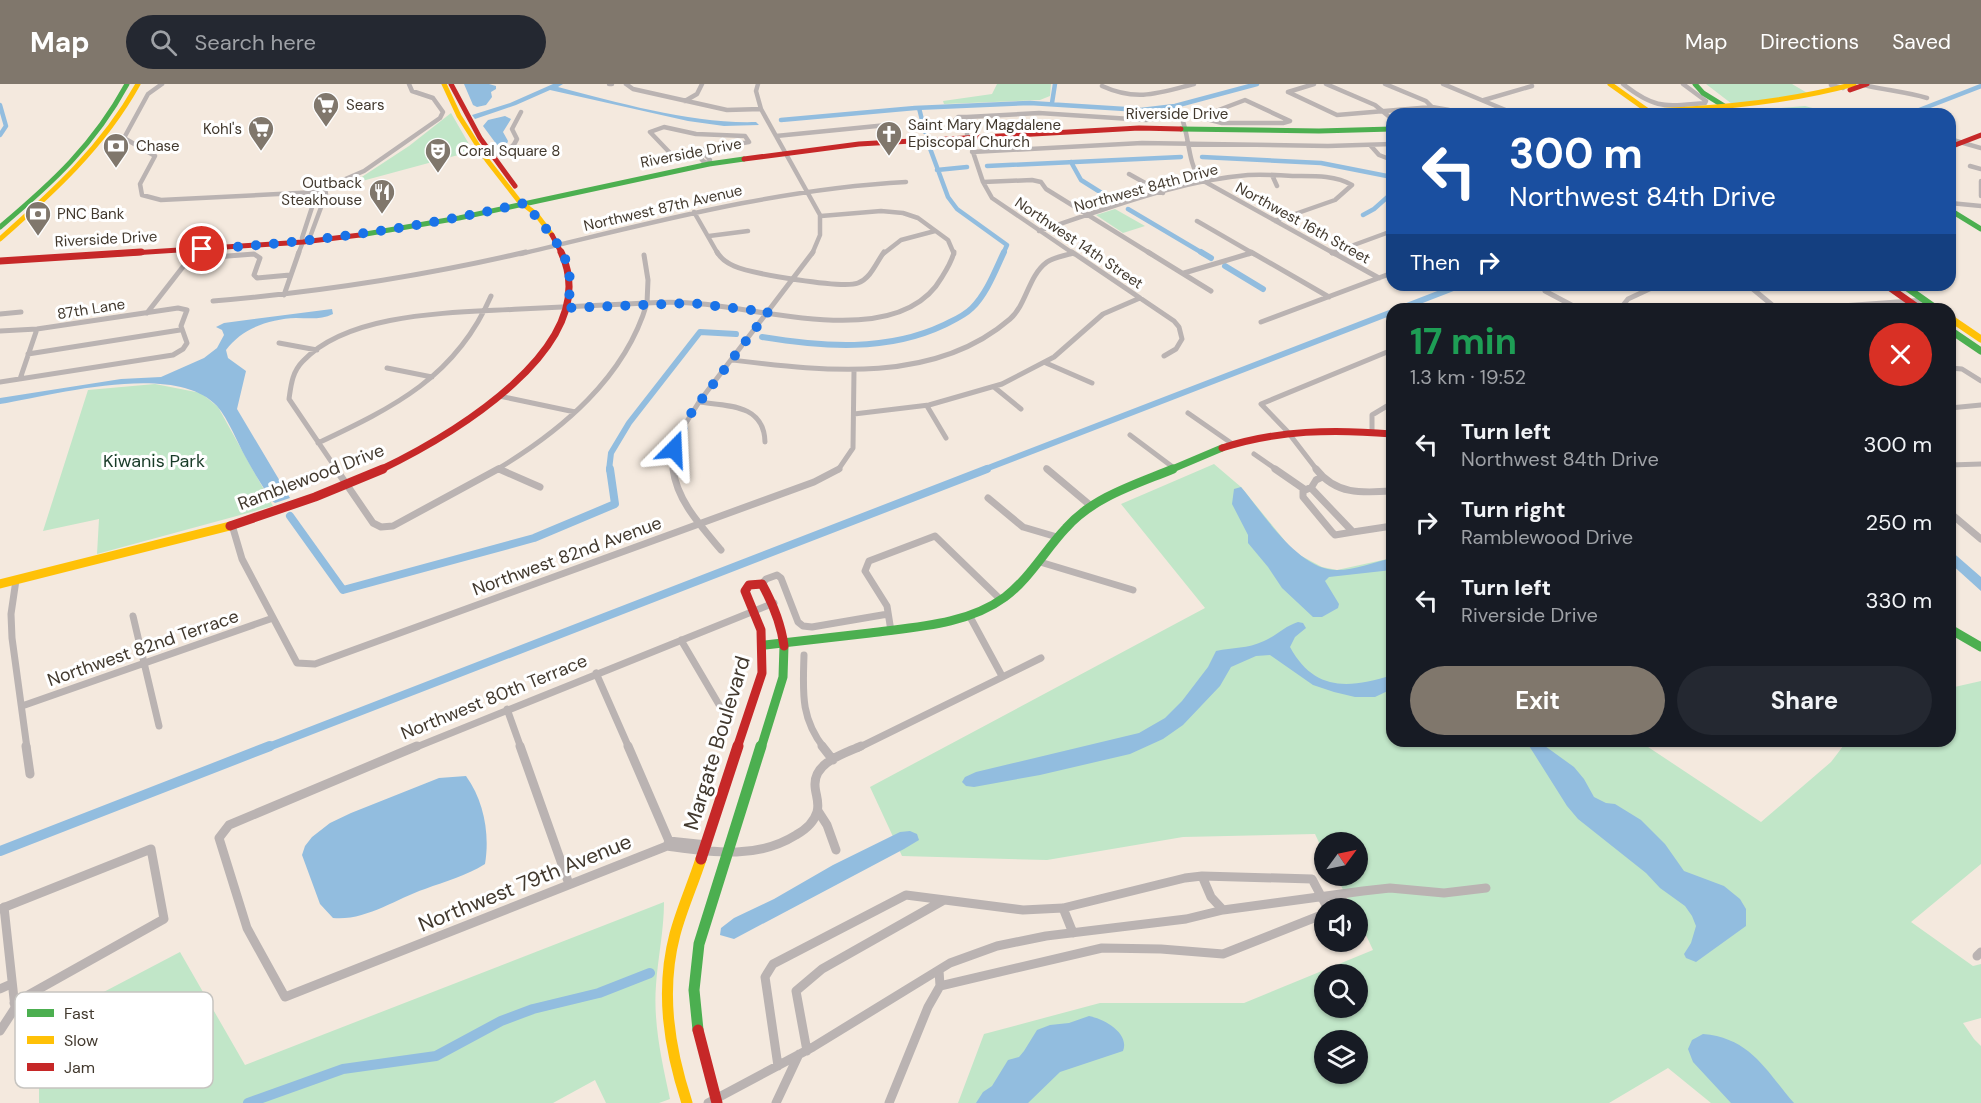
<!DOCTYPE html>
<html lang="en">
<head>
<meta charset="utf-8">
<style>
  :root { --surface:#171b24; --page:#242831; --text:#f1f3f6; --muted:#9ea1a6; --accent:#80776c }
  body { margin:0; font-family:"DM Sans",sans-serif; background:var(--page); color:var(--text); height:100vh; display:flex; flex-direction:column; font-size:22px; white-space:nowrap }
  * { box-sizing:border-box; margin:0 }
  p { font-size:20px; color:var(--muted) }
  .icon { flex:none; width:33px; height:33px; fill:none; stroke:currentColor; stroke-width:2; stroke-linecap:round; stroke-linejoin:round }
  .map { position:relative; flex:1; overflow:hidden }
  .drawer { position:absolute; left:1386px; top:219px; width:570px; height:444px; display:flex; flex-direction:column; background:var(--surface); border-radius:18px; box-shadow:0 2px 4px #0004 }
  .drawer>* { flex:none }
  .banner { position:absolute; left:1386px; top:24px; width:570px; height:183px; border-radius:18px; box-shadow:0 2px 4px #0004; background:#1a4fa0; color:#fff; overflow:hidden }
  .needle { width:39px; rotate:57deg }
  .fabs { position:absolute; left:1314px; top:748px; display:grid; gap:12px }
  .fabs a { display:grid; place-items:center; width:54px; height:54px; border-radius:50%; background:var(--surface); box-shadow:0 2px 4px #0004; font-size:30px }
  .pin { position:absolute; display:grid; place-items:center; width:51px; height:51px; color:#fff; margin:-26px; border:3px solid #fff; border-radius:50%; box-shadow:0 2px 6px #0007 }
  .me { position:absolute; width:66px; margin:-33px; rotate:21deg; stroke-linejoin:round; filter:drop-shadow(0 0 4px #0008) }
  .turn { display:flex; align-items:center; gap:21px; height:126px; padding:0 24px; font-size:27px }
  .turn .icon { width:78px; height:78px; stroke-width:2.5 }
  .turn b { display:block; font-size:42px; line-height:51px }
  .then { display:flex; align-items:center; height:57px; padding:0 24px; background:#0003; gap:12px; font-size:22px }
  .round { display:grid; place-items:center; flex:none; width:63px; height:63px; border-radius:32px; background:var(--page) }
  .head { display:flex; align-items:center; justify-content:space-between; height:102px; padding:0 24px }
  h1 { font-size:36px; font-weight:700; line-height:45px; color:#1e9e55 }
  .action { display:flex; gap:12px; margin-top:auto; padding:12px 24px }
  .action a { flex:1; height:69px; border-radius:36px; background:var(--accent); color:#fff; font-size:24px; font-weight:700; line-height:69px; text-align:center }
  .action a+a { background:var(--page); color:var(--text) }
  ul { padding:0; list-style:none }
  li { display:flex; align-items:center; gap:18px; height:78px; padding:0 24px }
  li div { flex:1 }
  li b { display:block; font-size:22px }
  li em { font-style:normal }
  header { display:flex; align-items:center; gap:36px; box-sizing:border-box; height:84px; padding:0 30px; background:var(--accent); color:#fff }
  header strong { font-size:28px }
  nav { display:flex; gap:33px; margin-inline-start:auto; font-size:21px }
  .search { width:420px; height:54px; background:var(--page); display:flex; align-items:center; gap:15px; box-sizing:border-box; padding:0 21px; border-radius:33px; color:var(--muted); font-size:22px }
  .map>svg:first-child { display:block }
</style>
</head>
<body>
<header>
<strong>Map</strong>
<div class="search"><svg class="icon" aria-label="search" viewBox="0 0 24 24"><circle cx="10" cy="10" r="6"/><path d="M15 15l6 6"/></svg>Search here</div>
<nav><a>Map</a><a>Directions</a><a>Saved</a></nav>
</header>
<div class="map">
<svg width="1981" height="1019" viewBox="0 0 1981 1019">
  <rect width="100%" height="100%" fill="#f4e9de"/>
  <path fill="#c1e6c8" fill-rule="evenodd" d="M997,0h54l-1,12 -10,4 -96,4 -1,-3 49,-7z
    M1706,0h86l17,10 -77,10z
    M1805,22l30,8h-79l-9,-3z
    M451,29l22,38 -122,33 58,-38z
    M1115,125l30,17 -22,7 -27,-18z
    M155,300l46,9 17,14 55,99 -176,48 2,-35 -56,12 45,-141z
    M1214,380l27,23 53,65 28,15 15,3 55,-12v183h247l122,81 70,-60 16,-21h103v-53l31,-7v183l-70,58 62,44 8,-2v54l-18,5 11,16 7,7v57h-270l-43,-35 -59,35h-651l26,-69 116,-31h144l129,-53 -15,-32v-9h-5l-17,-33h22v-33h-34v10l-9,-19 -132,3 -136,23 -145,-4 -32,-69 335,-179 -84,-104zM1324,891h34v33h-34zM1324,957h34v33h-34z
    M664,818c0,28 -6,55 -8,83 -3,38 6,77 14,114l-11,4h-53l-11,-23 -42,23h-514v-65l17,-21 124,-65 65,113z"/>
  <path fill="#92bddf" d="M464,0h25l7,2v3l-5,3 1,5 -6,8 -9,2 -4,-2z
    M553,0h10l-5,3c62,16 134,37 198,35l3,3 -35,1 -36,-5 -138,-31 -34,15 -41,14 -3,-4 38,-12z
    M505,32l6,3 -8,13 5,9 -1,3 -10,1 -14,-19 5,-6z
    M332,225l1,5c-12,6 -24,4 -37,4 -26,1 -54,10 -70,32l2,8 18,13 -9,38 53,89 -15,5 -3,-2c-9,-14 -18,-28 -26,-43 -9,-16 -17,-38 -29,-52 -42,-45 -162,-11 -217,-2v-6l121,-19 40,-2 43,-19 13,-10 7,-13 -2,-5 -6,-3 8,-4z
    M1241,403c23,27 57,83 96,83 18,0 38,-8 55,-12v12l-63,7 -4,4 14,23 -1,4 -16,9h-9l-31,-29 -14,-21 -20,-24v-8l-16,-31 2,-15z
    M1950,466l31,27v14l-31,-28z
    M1298,538l5,1 3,5 -11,9 -5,10c24,44 58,42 102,28v14l-17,8h-20l-21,-5 -21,-7 -43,-30 -14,1 -25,11 -11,19 -37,39 -20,14 -33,15 -90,21 -66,12 -8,-1 -4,-4 3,-5 11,-5 163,-39 26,-15 17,-17 26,-34 8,-16c17,-4 31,-2 48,-10 12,-5 21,-15 34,-19z
    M1526,657h12l36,26 10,12 10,18 12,6 9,1 26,16 24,24 19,27 40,15 16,13 6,10v17l-50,36 -10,-4 -2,-4 7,-11 5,-17 -4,-10 -7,-10 -25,-18 -14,-15 -68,-54 -11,-13z
    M466,692c18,25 24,58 19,88 -19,12 -39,17 -60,25 -30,10 -59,32 -92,29l-13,-14 -18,-49 3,-9 7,-9 18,-14 21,-10 88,-35z
    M910,747l7,3 2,6 -15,9 -170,90 -14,-4 1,-7 13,-10 40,-19 59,-34 67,-33z
    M1089,932c15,3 41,17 34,35l-63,21 -32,31h-52l7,-11 9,-6 16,-26 11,-3 5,-6 13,-21 13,-5 19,-2z
    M1703,950c48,4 63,37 91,69h-63l-38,-41 -5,-13 4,-9z"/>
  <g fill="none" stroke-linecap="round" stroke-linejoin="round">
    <path stroke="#92bddf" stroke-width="4.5" d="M1052,19l3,-19
      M0,21l6,21 -6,9
      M919,24l6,24
      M1909,30l72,-28
      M781,36l134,-12 115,-5 111,7 34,-4 82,-22
      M928,59l20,54 9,12 50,36 -4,9
      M1202,73l119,6 71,14
      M1071,78l10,18 35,22
      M987,82l194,-9
      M937,86l30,-3
      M1128,125l76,45
      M1363,131l11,-6 18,-16"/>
    <path stroke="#92bddf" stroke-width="6" d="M1201,168l10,6
      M1225,182l38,23
      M1399,225l62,-24
      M762,253c61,10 125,15 182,-12 10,-5 20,-9 28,-17 15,-15 23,-37 32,-56
      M609,386l2,-17 18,-30 71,-91 36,2
      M983,386l409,-158"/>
    <path stroke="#92bddf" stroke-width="8" d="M290,432l53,74 191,-52 81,-34 -5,-35
      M266,664l721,-279"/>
    <path stroke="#92bddf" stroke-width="10" d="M0,767l270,-105
      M248,1019l95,-34 93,-13 65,-35 32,-12 66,-16 51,-20"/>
    <path stroke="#bab3b2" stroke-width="4.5" d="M162,0l-14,10 -24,44 31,18 -15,28 2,11 19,5 156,-8
      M609,0h3
      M626,0l7,5 94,21 34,-1
      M758,0l-2,7 5,18 59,106v20l-8,19
      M1326,0l49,21 17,14
      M1385,0l41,17 6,6
      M1443,0l72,30
      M1623,0c33,26 42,22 82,19l1,-2 -23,-17
      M1833,0l-2,1 12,3
      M1864,1c21,5 42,7 63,13
      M1102,2c35,16 57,7 92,-2
      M1288,8l49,23 95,-8 17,3
      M1288,8l26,-8
      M1484,16l48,-14
      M685,17l12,-7 5,-10
      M1181,32c9,21 6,45 19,63l135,75
      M958,33h9l4,4 -8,2 -9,-2z
      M967,33l72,-4 107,7 70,-9 29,-11 45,21 -7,2h-61l-31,-8
      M664,43l32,7 49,2 4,6 -77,13 -22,-23z
      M967,50l16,48 9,16 82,56
      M776,52l111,-11
      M1953,56l28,8
      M1371,62l8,9 13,5
      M696,68l7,9 6,3 1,-4 -8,-9
      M972,68l170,-9 186,3 64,-2
      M484,73c14,-2 27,-4 33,-18l-5,-10 9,-17
      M1970,82l11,3
      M1129,90l34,19
      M1272,91l5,11
      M1981,97v15
      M983,98l49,-2 9,2 5,7 105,65
      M313,109l51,-22 76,-53 3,-6 -10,-14 -21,-7 -3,-7
      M1950,119l31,3
      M694,128l24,42
      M821,132l60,-5 22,2 15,5 30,22 6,14
      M1197,137l57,33
      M1039,147c68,-22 137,-50 209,-56 15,-1 30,0 46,1 19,0 41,-1 58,9l-17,15 -60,21
      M709,152l39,-5
      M303,158l-1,-4 15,-46
      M1332,169l60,-22
      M298,170l5,-12 7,-5 16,-43 -1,-5
      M520,170c128,-30 254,-65 386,-72
      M883,170l18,-14 34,-9
      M1071,170l2,-1
      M1249,170l2,-1"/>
    <path stroke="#bab3b2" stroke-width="5" d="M717,168c4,7 10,11 17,14 18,8 109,23 124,17 13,-5 18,-20 26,-31
      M1072,168l102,69 5,6 3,12 -6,10 -12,7
      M1148,168l63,39
      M1251,168l78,45
      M1332,168l47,26
      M1332,169l2,-1
      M644,171l4,25 -1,23
      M1184,189l67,-20
      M1552,201l-7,6 34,18
      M1748,201l29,24
      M284,211l15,-43
      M213,217c106,-9 210,-25 313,-49
      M647,219c19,-1 37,-1 55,1 67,6 199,46 240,-27 5,-8 10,-16 12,-25
      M1496,225h4
      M1620,225l8,-10 30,-14
      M1800,225l125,-9
      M147,229l42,-54 65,-5 6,4 -6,17 3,3 33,-3
      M0,230l21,-2
      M1261,238l131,-49
      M0,247l37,-2 141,-21 9,2 -6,16 6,17 -4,6 -10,6 -173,27
      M279,259l38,7
      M28,270l152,-24
      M732,276c92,11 202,25 278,-41 17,-15 18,-43 37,-57 7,-5 17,-6 26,-9
      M1046,279l46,20
      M387,284l45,9
      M1950,284l12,1 19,12
      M20,295l17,-50
      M994,303l27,22
      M499,312l76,16
      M699,318c29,4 65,2 66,40
      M927,322l19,32
      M1950,324l31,-3
      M1188,329l46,32
      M854,330l75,-9 73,-21 52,-27 49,-43 37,-16
      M1372,347v-16l20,-12
      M1130,351l44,33
      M318,359c76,-36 138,-66 173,-147
      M1254,370l23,16
      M1950,381l31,-1
      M1046,384l3,2
      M499,385l3,1
      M337,386l-48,-71c2,-14 3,-27 14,-38 47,-50 153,-48 217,-52 42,-2 85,-4 127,-6
      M496,386c65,-39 129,-92 151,-167
      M673,386l-1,-7 7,-29 20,-32 114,-150
      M838,386l15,-22 1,-77
      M1317,386l-30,-39 -26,-27 131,-54"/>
    <path stroke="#bab3b2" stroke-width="7" d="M336,385l37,54 8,4 12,-1 105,-57
      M499,385l41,18
      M673,385c4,32 28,57 48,81
      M1047,385l44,37
      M1275,385l29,20
      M1316,385c20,26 46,24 76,22
      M1322,393l-6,3 -5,8 42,44 39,-6
      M1312,403l-9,4v6l29,35 3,3 18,-3
      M988,414l35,29 34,10
      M1950,429l31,26
      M232,441l10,34 55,104 18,1 499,-182 25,-13
      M1040,478l93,28
      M16,496l-5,34 1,24 15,110
      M762,500l4,-5 11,-4 4,3 17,44 5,4 9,1 76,-13
      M969,531l33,61
      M133,532l26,110
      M891,547l-4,-25 -22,-35 4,-10 66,-25 65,63
      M681,556l40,68
      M804,571c-1,37 -4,62 20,93
      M596,589l33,75
      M22,622l251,-88
      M507,625l14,39
      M414,664l360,-145
      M858,664l183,-90"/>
    <path stroke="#bab3b2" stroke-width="9" d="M26,662l4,28
      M417,662l-188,79 -10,13 28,90 38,69 382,-151c44,6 89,14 129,-11 9,-5 18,-13 21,-23 3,-10 -2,-18 -2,-27 -1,-23 29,-31 46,-39
      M520,662l49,138
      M628,662l41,95 -2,5
      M822,662l11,14
      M818,727l9,14 9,25
      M669,757l38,4
      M1202,792l9,21 12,13
      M1063,824l10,25
      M0,825l151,-60 13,70 -150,84
      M1977,872l4,-4
      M940,902l162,-38 59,1 62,5 101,-40
      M0,905l11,-5
      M0,947l15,-23 -11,-101
      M807,967l-11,-60 26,-22 122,-69
      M778,982l-13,-89 8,-13 133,-69 117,15 40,-2 122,-30 17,-2 110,3 16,30
      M708,1019l105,-56 137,-84 47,-17 49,-10 140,-17 37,-9 140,-19 27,-3 54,5 42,-5
      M776,1019l23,-49
      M889,1019l39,-96 12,-21 -1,-16"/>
    <path stroke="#4caf50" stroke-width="5" d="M1695,0l8,9 21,13
      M1181,45l138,2 73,-2
      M1950,126l31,19
      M0,143c52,-44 94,-82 127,-143
      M360,151l99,-17 250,-54 35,-5"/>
    <path stroke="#4caf50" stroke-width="7" d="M1903,201l34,24
      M1950,246l31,21
      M1170,386l52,-22"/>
    <path stroke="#4caf50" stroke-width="9" d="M1950,545l31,18
      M765,561c35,-4 70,-8 105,-12 45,-6 97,-8 135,-36 24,-18 41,-48 61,-69 27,-31 71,-44 107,-59
      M761,664l22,-71 1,-31"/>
    <path stroke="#4caf50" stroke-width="11" d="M698,946l-4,-40 5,-46 62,-198"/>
    <path stroke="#ffc107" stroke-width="5" d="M444,0l15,32 28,44 32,41 17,13 16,21
      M1610,0l41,29
      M1588,30c90,-4 178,-6 266,-30
      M0,155c53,-47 103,-92 138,-155"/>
    <path stroke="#ffc107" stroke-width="7" d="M1950,234l31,21"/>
    <path stroke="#ffc107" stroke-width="9" d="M0,500l230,-58"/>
    <path stroke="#ffc107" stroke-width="11" d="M687,1019c-18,-55 -27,-112 -12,-169 7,-26 18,-50 26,-75"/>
    <path stroke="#c62828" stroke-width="5" d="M451,0l29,54 35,48
      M1850,6l17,-6
      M1950,63l31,-12
      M744,75l115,-15 280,-16 42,1
      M552,151l10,19
      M117,170l186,-12 57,-7"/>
    <path stroke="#c62828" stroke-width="7" d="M0,177l141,-9
      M1886,201l34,24
      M1222,364c56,-18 111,-19 170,-14
      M380,386c68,-33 226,-123 181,-218"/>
    <path stroke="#c62828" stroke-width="9" d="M230,442l85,-29 68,-28
      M737,664l25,-75 -1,-43 -16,-39 4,-6 13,-1c11,20 19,39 22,62"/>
    <path stroke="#c62828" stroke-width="11" d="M701,775l37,-113
      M698,946l19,73"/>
  </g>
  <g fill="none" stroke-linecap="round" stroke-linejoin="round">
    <path stroke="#1a73e8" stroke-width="10" stroke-dasharray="0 18" d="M202,165c110,-6 216,-21 323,-46 28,36 54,55 42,105l123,-5 78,9 -82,108 -12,29"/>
  </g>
  <defs>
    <g id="supermarket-pin" transform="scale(1.35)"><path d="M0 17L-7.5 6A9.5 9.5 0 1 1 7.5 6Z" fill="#80776c" stroke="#fff"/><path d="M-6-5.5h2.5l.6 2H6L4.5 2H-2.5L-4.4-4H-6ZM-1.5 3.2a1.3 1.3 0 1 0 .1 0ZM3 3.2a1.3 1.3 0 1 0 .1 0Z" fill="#fff"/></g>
    <g id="church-pin" transform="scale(1.35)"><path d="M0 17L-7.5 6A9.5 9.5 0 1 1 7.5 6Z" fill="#80776c" stroke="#fff"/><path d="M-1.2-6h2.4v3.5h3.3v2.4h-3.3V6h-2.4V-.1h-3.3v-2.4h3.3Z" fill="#fff"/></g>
    <g id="bank-pin" transform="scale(1.35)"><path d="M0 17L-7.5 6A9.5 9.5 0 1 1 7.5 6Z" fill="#80776c" stroke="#fff"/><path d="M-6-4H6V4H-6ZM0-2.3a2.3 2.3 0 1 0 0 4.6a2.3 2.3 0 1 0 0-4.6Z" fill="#fff"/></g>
    <g id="theatre-pin" transform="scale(1.35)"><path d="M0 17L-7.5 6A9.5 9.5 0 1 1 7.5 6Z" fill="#80776c" stroke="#fff"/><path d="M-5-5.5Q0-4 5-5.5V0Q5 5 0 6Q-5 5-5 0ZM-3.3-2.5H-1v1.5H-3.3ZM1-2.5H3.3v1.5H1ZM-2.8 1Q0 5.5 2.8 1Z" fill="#fff"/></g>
    <g id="restaurant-pin" transform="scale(1.35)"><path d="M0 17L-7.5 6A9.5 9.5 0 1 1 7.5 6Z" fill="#80776c" stroke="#fff"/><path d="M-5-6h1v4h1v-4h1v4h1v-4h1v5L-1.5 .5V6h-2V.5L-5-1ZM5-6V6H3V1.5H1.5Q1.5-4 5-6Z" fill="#fff"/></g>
  </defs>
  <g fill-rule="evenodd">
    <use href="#supermarket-pin" x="326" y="21"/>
    <use href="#supermarket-pin" x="261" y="45"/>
    <use href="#church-pin" x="889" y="50"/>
    <use href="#bank-pin" x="116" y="62"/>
    <use href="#theatre-pin" x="438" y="67"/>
    <use href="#restaurant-pin" x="382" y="108"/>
    <use href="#bank-pin" x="38" y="130"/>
  </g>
  <g text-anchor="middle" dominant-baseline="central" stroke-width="6" stroke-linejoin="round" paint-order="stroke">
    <g font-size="15" fill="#42392e" stroke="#fff" text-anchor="start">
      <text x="346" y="21">Sears</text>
      <text x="908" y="41">Saint Mary Magdalene<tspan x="908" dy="17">Episcopal Church</tspan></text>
      <text x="242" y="45" text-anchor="end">Kohl's</text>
      <text x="136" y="62">Chase</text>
      <text x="458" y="67">Coral Square 8</text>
      <text x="362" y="99" text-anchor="end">Outback<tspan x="362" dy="17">Steakhouse</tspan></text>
      <text x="57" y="130">PNC Bank</text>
    </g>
    <g font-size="15" fill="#42392e" stroke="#fff">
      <text x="1177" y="30">Riverside Drive</text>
      <text transform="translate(691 69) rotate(-11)">Riverside Drive</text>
      <text transform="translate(1146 104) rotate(-15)">Northwest 84th Drive</text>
      <text transform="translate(663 124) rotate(-13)">Northwest 87th Avenue</text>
      <text transform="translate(1303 139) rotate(29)">Northwest 16th Street</text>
      <text transform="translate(106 155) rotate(-3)">Riverside Drive</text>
      <text transform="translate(1079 159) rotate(34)">Northwest 14th Street</text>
      <text transform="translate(91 225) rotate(-9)">87th Lane</text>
    </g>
    <g font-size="18" fill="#193b28" stroke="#fff">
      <text x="154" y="377">Kiwanis Park</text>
    </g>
    <g font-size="18" fill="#42392e" stroke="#fff">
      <text transform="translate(311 393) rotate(-21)">Ramblewood Drive</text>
      <text transform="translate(567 472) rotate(-20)">Northwest 82nd Avenue</text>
      <text transform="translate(143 564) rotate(-19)">Northwest 82nd Terrace</text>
      <text transform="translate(494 613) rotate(-22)">Northwest 80th Terrace</text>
    </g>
    <g font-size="21" fill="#42392e" stroke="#fff">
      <text transform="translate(717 659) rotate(-73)">Margate Boulevard</text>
      <text transform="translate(525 799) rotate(-22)">Northwest 79th Avenue</text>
    </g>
  </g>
  <rect x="15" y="908" width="198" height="96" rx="9" fill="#fff" stroke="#c6c4c0" stroke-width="1.5"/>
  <rect x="27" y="925" width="27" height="8" fill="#4caf50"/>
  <rect x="27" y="952" width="27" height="8" fill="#ffc107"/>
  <rect x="27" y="979" width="27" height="8" fill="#c62828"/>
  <g font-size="16" fill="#42392e">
    <text x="64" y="935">Fast</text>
    <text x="64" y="962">Slow</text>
    <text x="64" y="989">Jam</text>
  </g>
</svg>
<div class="fabs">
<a><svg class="needle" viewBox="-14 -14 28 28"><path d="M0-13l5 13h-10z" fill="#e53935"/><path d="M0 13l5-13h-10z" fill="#9ea1a6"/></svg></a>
<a><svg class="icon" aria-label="sound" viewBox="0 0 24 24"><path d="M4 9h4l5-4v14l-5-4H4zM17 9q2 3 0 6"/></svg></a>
<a><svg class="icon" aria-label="search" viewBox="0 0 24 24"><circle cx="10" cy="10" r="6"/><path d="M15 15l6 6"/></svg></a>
<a><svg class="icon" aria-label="layers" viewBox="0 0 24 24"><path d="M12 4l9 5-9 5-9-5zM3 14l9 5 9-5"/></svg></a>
</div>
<div class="pin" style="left:202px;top:165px;background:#d93025"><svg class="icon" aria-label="arrive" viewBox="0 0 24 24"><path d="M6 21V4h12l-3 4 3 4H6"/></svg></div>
<svg class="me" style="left:674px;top:365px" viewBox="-20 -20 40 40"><path d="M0-17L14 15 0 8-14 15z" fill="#1a73e8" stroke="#fff" stroke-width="4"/></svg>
<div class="banner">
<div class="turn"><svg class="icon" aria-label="left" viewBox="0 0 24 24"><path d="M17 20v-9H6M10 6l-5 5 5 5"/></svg><div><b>300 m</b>Northwest 84th Drive</div></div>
<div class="then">Then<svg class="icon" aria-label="right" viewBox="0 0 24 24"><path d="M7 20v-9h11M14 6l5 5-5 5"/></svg></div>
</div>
<section class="drawer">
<div class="head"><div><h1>17 min</h1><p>1.3 km · 19:52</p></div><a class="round" style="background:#d93025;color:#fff"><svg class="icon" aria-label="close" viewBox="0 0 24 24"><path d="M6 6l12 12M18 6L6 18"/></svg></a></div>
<ul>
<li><svg class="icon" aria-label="left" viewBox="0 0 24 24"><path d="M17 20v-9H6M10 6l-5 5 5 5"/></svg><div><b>Turn left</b><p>Northwest 84th Drive</p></div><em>300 m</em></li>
<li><svg class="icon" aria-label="right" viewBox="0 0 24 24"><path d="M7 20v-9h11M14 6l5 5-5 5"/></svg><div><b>Turn right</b><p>Ramblewood Drive</p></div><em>250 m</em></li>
<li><svg class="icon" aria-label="left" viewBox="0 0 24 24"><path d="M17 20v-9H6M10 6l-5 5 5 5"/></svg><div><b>Turn left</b><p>Riverside Drive</p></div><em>330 m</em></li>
</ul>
<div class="action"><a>Exit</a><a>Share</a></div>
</section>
</div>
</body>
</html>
